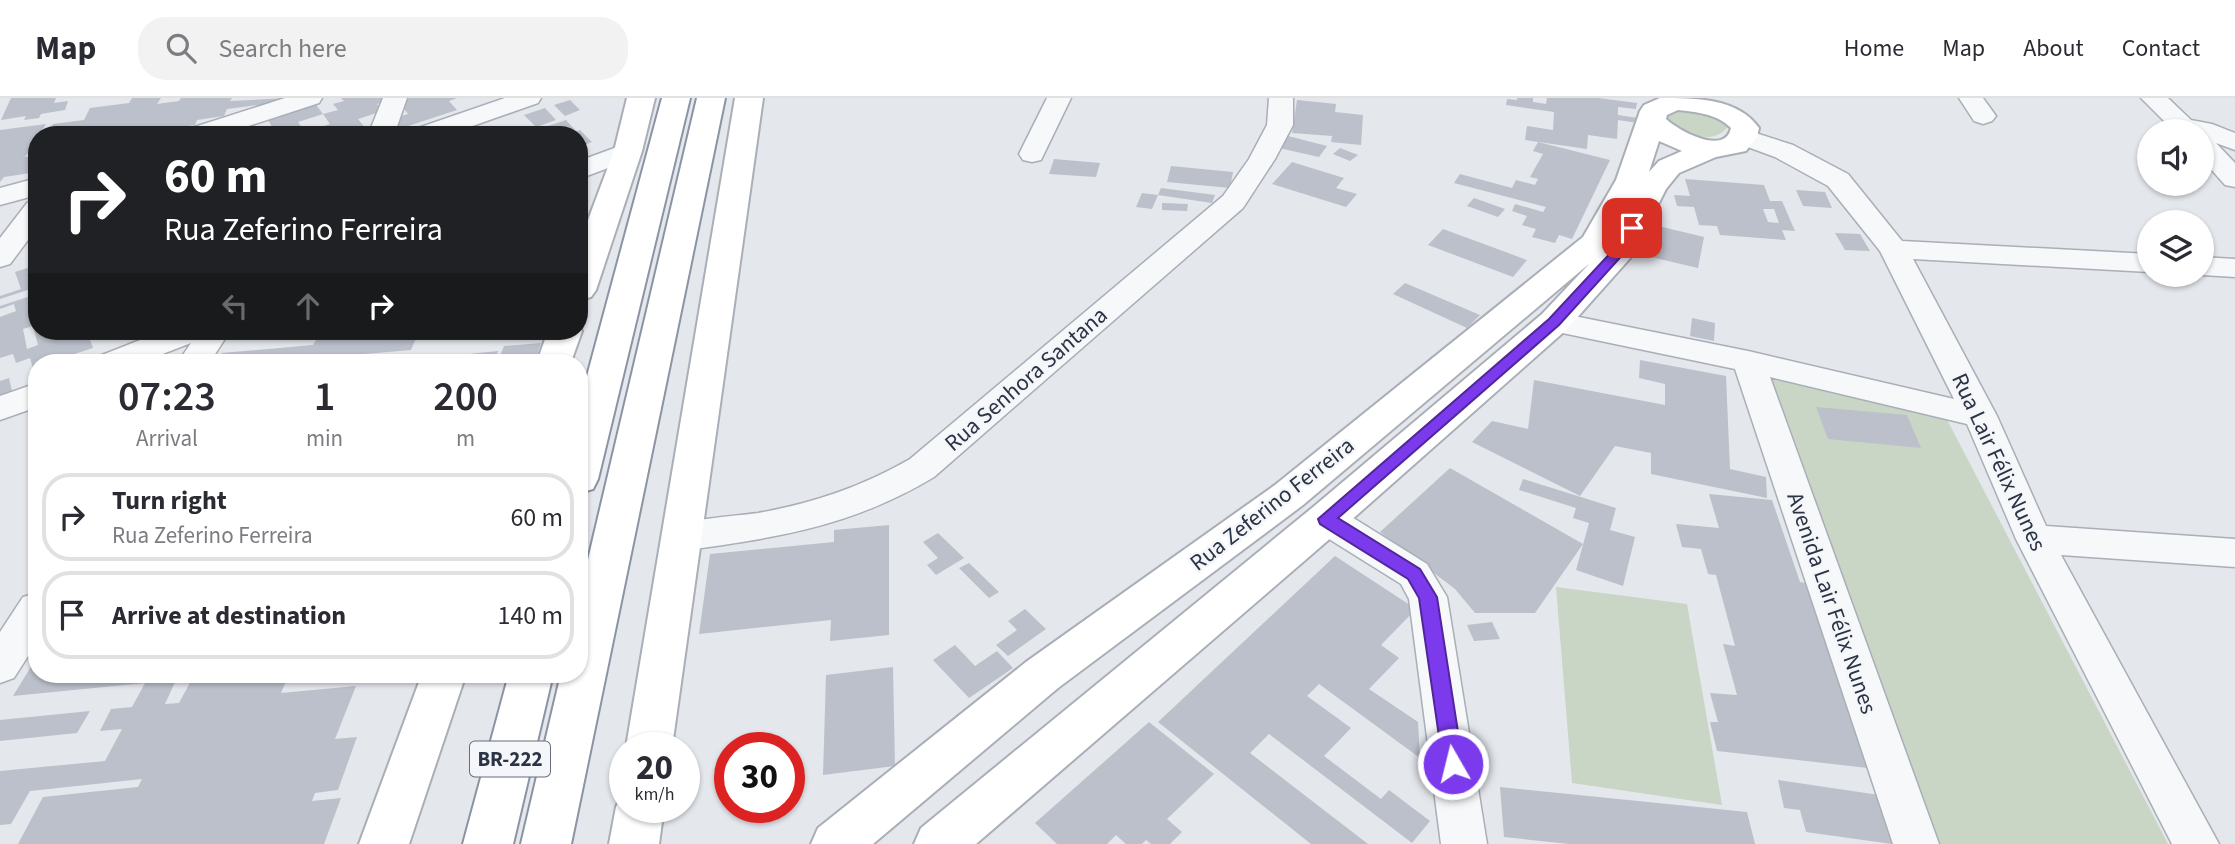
<!DOCTYPE html>
<html lang="en">
<head>
<meta charset="utf-8">
<style>
  :root { --surface:#fff; --page:#f2f2f3; --text:#2b2b33; --muted:#7c7c81; --line:#e1e1e2 }
  body { margin:0; font-family:"Source Sans 3",sans-serif; background:var(--page); color:var(--text); height:100vh; display:flex; flex-direction:column; font-size:26px; white-space:nowrap }
  * { box-sizing:border-box; margin:0 }
  p { font-size:23px; color:var(--muted) }
  .icon { flex:none; width:38px; height:38px; fill:none; stroke:currentColor; stroke-width:2; stroke-linecap:round; stroke-linejoin:round }
  .map { position:relative; flex:1; overflow:hidden }
  .side { position:absolute; left:28px; top:256px; width:560px; height:329px; display:flex; flex-direction:column; background:var(--surface); border-radius:28px; box-shadow:0 2px 5px #0004 }
  .side>* { flex:none }
  .top-card { position:absolute; left:28px; top:28px; width:560px; height:214px; border-radius:28px; box-shadow:0 2px 5px #0004; background:#202124; color:#fff; overflow:hidden }
  .fabs { position:absolute; left:2137px; top:21px; display:grid; gap:14px }
  .fabs a { display:grid; place-items:center; width:77px; height:77px; border-radius:50%; background:var(--surface); box-shadow:0 2px 5px #0004; font-size:35px }
  .speed { position:absolute; left:609px; top:634px; display:flex; gap:14px; font-size:35px; font-weight:700; text-align:center }
  .speed>* { display:grid; place-content:center; width:91px; height:91px; border-radius:50%; background:var(--surface); box-shadow:0 2px 5px #0004; line-height:1 }
  .speed small { font-size:18px; font-weight:400 }
  .speed .limit { border:10px solid #d22; background:#fff; color:#111 }
  .pin { position:absolute; display:grid; place-items:center; width:60px; height:60px; color:#fff; margin:-30px; border-radius:14px; box-shadow:0 4px 10px #0006 }
  .me { position:absolute; width:77px; margin:-38px; rotate:352deg; stroke-linejoin:round; filter:drop-shadow(0 0 5px #0008) }
  .turn { display:flex; align-items:center; gap:24px; height:147px; padding:0 21px; font-size:32px }
  .turn .icon { width:91px; height:91px; stroke-width:2.5 }
  .turn b { display:block; font-size:49px; line-height:60px }
  .lanes { display:flex; align-items:center; height:66px; padding:0 21px; background:#0003; justify-content:center; gap:35px; direction:ltr }
  .lanes .off { opacity:.35 }
  .eta { display:flex; justify-content:space-evenly; align-items:center; height:119px; text-align:center }
  .eta b { font-size:42px; font-weight:600; line-height:49px }
  ul { padding:0; list-style:none }
  li { display:flex; align-items:center; gap:21px; height:88px; margin:0 14px 10px; padding:0 7px; border:4px solid var(--line); border-radius:28px }
  li div { flex:1 }
  li b { display:block; font-size:26px }
  li em { font-style:normal }
  header { display:flex; align-items:center; gap:42px; box-sizing:border-box; height:98px; padding:0 35px; background:var(--surface); border-bottom:2px solid var(--line) }
  header strong { font-size:33px }
  nav { display:flex; gap:38px; margin-inline-start:auto; font-size:24px }
  .search { width:490px; height:63px; background:var(--page); display:flex; align-items:center; gap:18px; box-sizing:border-box; padding:0 24px; border-radius:28px; color:var(--muted); font-size:26px }
  .map>svg:first-child { display:block }
</style>
</head>
<body>
<header>
<strong>Map</strong>
<div class="search"><svg class="icon" aria-label="search" viewBox="0 0 24 24"><circle cx="10" cy="10" r="6"/><path d="M15 15l6 6"/></svg>Search here</div>
<nav><a>Home</a><a>Map</a><a>About</a><a>Contact</a></nav>
</header>
<div class="map">
<svg width="2235" height="746" viewBox="0 0 2235 746">
  <rect width="100%" height="100%" fill="#e4e7ec"/>
  <path fill="#c9d6c5" d="M1688,7l38,17 1,6c-19,20 -45,2 -63,-9v-6z
    M1767,277l175,35 226,434h-230z
    M1556,489l131,17 35,201 -150,-22z"/>
  <path fill="#bbc0ca" fill-rule="evenodd" d="M11,0h45l-2,5 14,-2 -3,9 -24,4 -2,4 -15,2 2,-4 -25,4z
    M132,0h29l-4,6 22,-3 2,-3h51l-2,3 59,-3 -1,3 -61,8 -3,7 -27,4 -2,5 -28,4 -2,4 -118,2 6,-11 31,-4 6,-12 39,-5z
    M341,0h52v1l-16,5 6,7 -25,8 10,13 -57,3 9,-4 -2,-3 12,-4 -7,-10 15,-4 -5,-6 11,-3z
    M409,0h48l-8,3 8,9 -61,20 -8,-10 20,-6 -10,-13z
    M1517,0h16v4l13,2 1,-6h51l39,5 -1,6 -18,-2v8l20,3v5l-20,-3 -1,19 -29,-4 -1,14 -62,-9 2,-14 26,4 1,-18 -48,-7 1,-6 10,1z
    M570,2l10,10 -15,6 -11,-11z
    M1297,2l39,4 -1,8 28,3 -2,30 -30,-3 1,-6 -40,-3z
    M314,4l9,12 -25,8 9,13h-47l14,-5 -8,-13z
    M545,10l11,12 -20,7 -12,-12z
    M566,22l9,10 -24,5 -6,-8z
    M46,26l-21,33h8l4,-7v22l-33,5 -4,5v-52z
    M506,29l-1,4 17,-1 -2,5h-32l3,-7z
    M580,32l12,12 -13,5v-12h-12z
    M1288,38l39,10 -8,11 -40,-9z
    M1538,44l72,18 -38,79 -13,-4 -4,8 -23,-6 4,-8 -14,-4 5,-9 -15,-5 3,-7 28,8 3,-5 -92,-24 6,-9 52,14 4,-8 19,5 3,-6 -8,-2 13,-23 -10,-3z
    M1340,50l18,7 -8,6 -17,-7z
    M1054,61l46,4 -4,14 -47,-3z
    M1292,64l52,16 -8,10 21,6 -11,13 -74,-23z
    M1171,68l62,6 -3,16 -63,-6z
    M1685,81l79,6 6,16h12l13,30 -13,-1 4,10 -66,-5 -3,-9 -18,-1 -5,-18 -17,-1 -3,-11 16,1zM1763,111h11l5,14 -11,-1z
    M1161,90l54,7 -3,8 -54,-8 -6,14 -16,-2 6,-14 16,2z
    M1796,92l29,2 7,16 -29,-2z
    M1474,100l31,11 -7,8 -31,-11z
    M1162,105l26,1 -1,7 -25,-1z
    M1654,127l50,12 -6,31 -60,-14 4,-18 9,2z
    M1443,131l30,11 54,20 -14,17 -85,-32z
    M1835,135l25,1 10,17 -25,-1z
    M37,167v22l-37,12v-3l21,-7 -6,-17z
    M1405,185l75,32 -13,13 -74,-34z
    M37,196v22l-7,2 3,8 -10,3 4,20 11,-4 -5,-19 4,-1v6h67l-15,6 4,11 -22,7 2,7h-36v5l-4,2 -3,-11 -14,5 -3,-9 -13,4v-41l16,-6 -2,-7 -14,5v-3z
    M1692,220l23,5 -1,18 -24,-5z
    M321,233h98l-8,19 -59,5 -3,7h-132l5,-9 91,-8z
    M541,245l-6,19h-142l105,-11 -3,9 4,-1 5,-13z
    M1640,262l86,16 4,93 36,8 1,21 -116,-24v-21l-36,-7 -35,50 -108,-54 20,-21 36,8 6,-49 131,25v-21l-26,-6z
    M9,280l5,22 -14,5v-24z
    M1816,309l91,8 14,33 -93,-9z
    M1450,370l133,76 -48,69h-60l-20,-24 -75,-57z
    M1523,381l93,29 -6,22 25,7 -12,49 -47,-16 13,-47 -16,-5 3,-10 -57,-18z
    M1709,396l63,6 28,82 5,1 63,185 -151,-17 -7,-29h8l-8,-29 27,2 -14,-51 12,2 -19,-71 -8,-1 -7,-25 -19,-2 -6,-23 43,4z
    M889,427v110l-59,6 1,-21 -132,14 11,-80 124,-12v-12z
    M938,435l26,25 -28,17 -9,-10 11,-7 -15,-16z
    M1335,458l81,53 -35,36 18,13 -30,31 49,33 2,36 -101,-74 -12,12 44,32 -27,28 57,43 8,-9 41,31 -18,22 -143,-109 -19,19 118,91h-57l-153,-122z
    M969,465l30,29 -10,6 -30,-30z
    M1025,511l21,20 -38,27 -12,-11 21,-15 -9,-9z
    M1492,524l8,17 -26,2 -7,-16z
    M955,547l20,21 22,-15 16,17 -44,30 -36,-38z
    M37,559v17h252l-8,19 75,-7 -21,53 22,-2 -19,53 -23,3 -3,8 29,-3 -17,46h-306l25,-47 95,-10 4,-8 -112,12 -19,33 -11,1v-54l105,-10 17,-32 -22,2 11,-22 21,-2 13,-24 -132,13zM192,581l-13,24 -14,1 11,-24z
    M893,569l2,99 -72,9 3,-100z
    M90,613l-13,22 -77,8v-21z
    M1149,624l65,52 -47,45 15,13 -12,12h-19l-5,-4 -4,4h-16l-10,-9 -9,9h-50l-22,-21z
    M1778,682l101,15 13,49 -86,-12 -6,-22 -16,-2z
    M1500,689l247,25 8,32h-186l-65,-7z"/>
  <g fill="none" stroke-linecap="round" stroke-linejoin="round">
    <g stroke="#a9aeb7" stroke-width="3">
      <path id="street" d="M285,0h37l-3,5 -98,32h-40l4,-5z
        M383,0h24l-13,37h-26z
        M505,0h36l-3,5 -91,32h-39l4,-5z
        M1047,0h24l-30,62 -9,2 -9,-2 -4,-6z
        M1269,0h24v27l-18,34 -32,49 -309,269c-83,50 -159,61 -254,74l-13,-4 -5,-10 5,-10c29,-9 61,-10 91,-14 56,-10 103,-26 152,-54l313,-263 26,-37 18,-34z
        M1959,0h24l13,18 -4,5 -9,3 -9,-3z
        M2141,0h27l23,22 21,4 23,9v17l-19,-7 19,20v24l-10,-2 -23,-26v-28h-28z
        M1743,31l50,16 55,29 54,67 247,13v18l-236,-13 84,157 49,110 189,13v28l-174,-12 158,289h-47l-156,-305 -49,-115 -197,-47 169,467h-46l-158,-475 -192,-40 -4,-7 4,-7 11,-3 194,39 206,48 -74,-148 -52,-65 -53,-29 -41,-15 -4,-5 4,-5z
        M628,45l9,2 4,6 -4,6 -58,22v-18z
        M37,80v17l-37,10v-17z
        M37,103v27l-27,36 -10,3v-29l27,-35z
        M2202,159l33,2v18l-33,-2z
        M163,233h67l-20,31h-32l13,-19 -49,19h-45l5,-7z
        M37,285v24l-37,13v-24z
        M1326,407l13,4 88,55 20,33 40,247h-46l-32,-245 -8,-15 -88,-55 -5,-10 5,-10z
        M37,495v49l-23,36 -14,5v-51l23,-35z"/>
    </g>
    <g stroke="#a9aeb7" stroke-width="4">
      <path id="secondary" d="M627,0h28l-13,53 -46,139 -5,7 -12,3v-56l35,-93z
        M735,0h28l-91,649h-46z
        M1660,0c36,0 78,0 99,30l-2,9 -11,14 -30,6 -37,16 -13,16 -34,67 -66,74 -226,200 -364,314h-62l7,-16 391,-320 230,-194 48,-51 -287,242 -245,183 -185,156h-62l7,-16 208,-166 249,-177 308,-248 33,-57 24,-69 4,-6zM1678,12c19,2 39,4 53,18 -6,28 -52,3 -65,-9l1,-4zM1659,43l23,10 -23,10 -10,11z
        M579,229l3,4 -11,31h-34l11,-31h31z
        M422,576h44l-57,170h-50z
        M623,693h2v16h39l-5,37h-50l7,-37z"/>
    </g>
    <g stroke="#8b94a3" stroke-width="4">
      <path id="highway" d="M662,0h28l-92,381 -5,10 -14,4v-87z
        M697,0h28l-154,746h-50l40,-170h18v-76z
        M509,576h44l-40,170h-50z"/>
    </g>
    <use href="#street" fill="#f7f8fa" fill-rule="evenodd"/>
    <use href="#secondary" fill="#fff" fill-rule="evenodd"/>
    <use href="#highway" fill="#fff" fill-rule="evenodd"/>
  </g>
  <path fill="#7c3aed" stroke="#51269a" stroke-width="2" d="M1632,126l6,4 -12,23 -67,74 -221,193 82,51 17,28 26,167 -3,6 -7,3 -7,-3 -3,-6 -24,-166 -11,-19 -88,-55 -2,-5 231,-200 67,-72 9,-19z"/>
  <g text-anchor="middle" dominant-baseline="central" stroke-width="5" stroke-linejoin="round" paint-order="stroke">
    <rect fill="#f4f6f9" stroke="#676e7b" stroke-width="2" x="470" y="643.5" width="80" height="35" rx="5"/>
    <g font-size="21" font-weight="bold" fill="#2b3445">
      <text x="510" y="661">BR-222</text>
    </g>
    <g font-size="23" fill="#2b3445" stroke="#f4f6f9">
      <text transform="translate(1026 281) rotate(-41)">Rua Senhora Santana</text>
      <text transform="translate(1999 364) rotate(65)">Rua Lair Félix Nunes</text>
      <text transform="translate(1272 406) rotate(-38)">Rua Zeferino Ferreira</text>
      <text transform="translate(1832 505) rotate(71)">Avenida Lair Félix Nunes</text>
    </g>
  </g>
</svg>
<div class="fabs">
<a><svg class="icon" aria-label="sound" viewBox="0 0 24 24"><path d="M4 9h4l5-4v14l-5-4H4zM17 9q2 3 0 6"/></svg></a>
<a><svg class="icon" aria-label="layers" viewBox="0 0 24 24"><path d="M12 4l9 5-9 5-9-5zM3 14l9 5 9-5"/></svg></a>
</div>
<div class="speed"><div>20<small>km/h</small></div><div class="limit">30</div></div>
<div class="pin" style="left:1632px;top:130px;background:#d93025"><svg class="icon" aria-label="arrive" viewBox="0 0 24 24"><path d="M6 21V4h12l-3 4 3 4H6"/></svg></div>
<svg class="me" style="left:1453px;top:666px" viewBox="-20 -20 40 40"><circle r="17" fill="#7c3aed" stroke="#fff" stroke-width="3"/><path d="M0-11L8 9 0 5-8 9z" fill="#fff"/></svg>
<div class="top-card">
<div class="turn"><svg class="icon" aria-label="right" viewBox="0 0 24 24"><path d="M7 20v-9h11M14 6l5 5-5 5"/></svg><div><b>60 m</b>Rua Zeferino Ferreira</div></div>
<div class="lanes"><svg class="icon off" aria-label="left" viewBox="0 0 24 24"><path d="M17 20v-9H6M10 6l-5 5 5 5"/></svg><svg class="icon off" aria-label="ahead" viewBox="0 0 24 24"><path d="M12 20V5M6 11l6-6 6 6"/></svg><svg class="icon" aria-label="right" viewBox="0 0 24 24"><path d="M7 20v-9h11M14 6l5 5-5 5"/></svg></div>
</div>
<section class="side">
<div class="eta">
<div><b>07:23</b><p>Arrival</p></div>
<div><b>1</b><p>min</p></div>
<div><b>200</b><p>m</p></div>
</div>
<ul>
<li><svg class="icon" aria-label="right" viewBox="0 0 24 24"><path d="M7 20v-9h11M14 6l5 5-5 5"/></svg><div><b>Turn right</b><p>Rua Zeferino Ferreira</p></div><em>60 m</em></li>
<li><svg class="icon" aria-label="arrive" viewBox="0 0 24 24"><path d="M6 21V4h12l-3 4 3 4H6"/></svg><div><b>Arrive at destination</b></div><em>140 m</em></li>
</ul>
</section>
</div>
</body>
</html>
